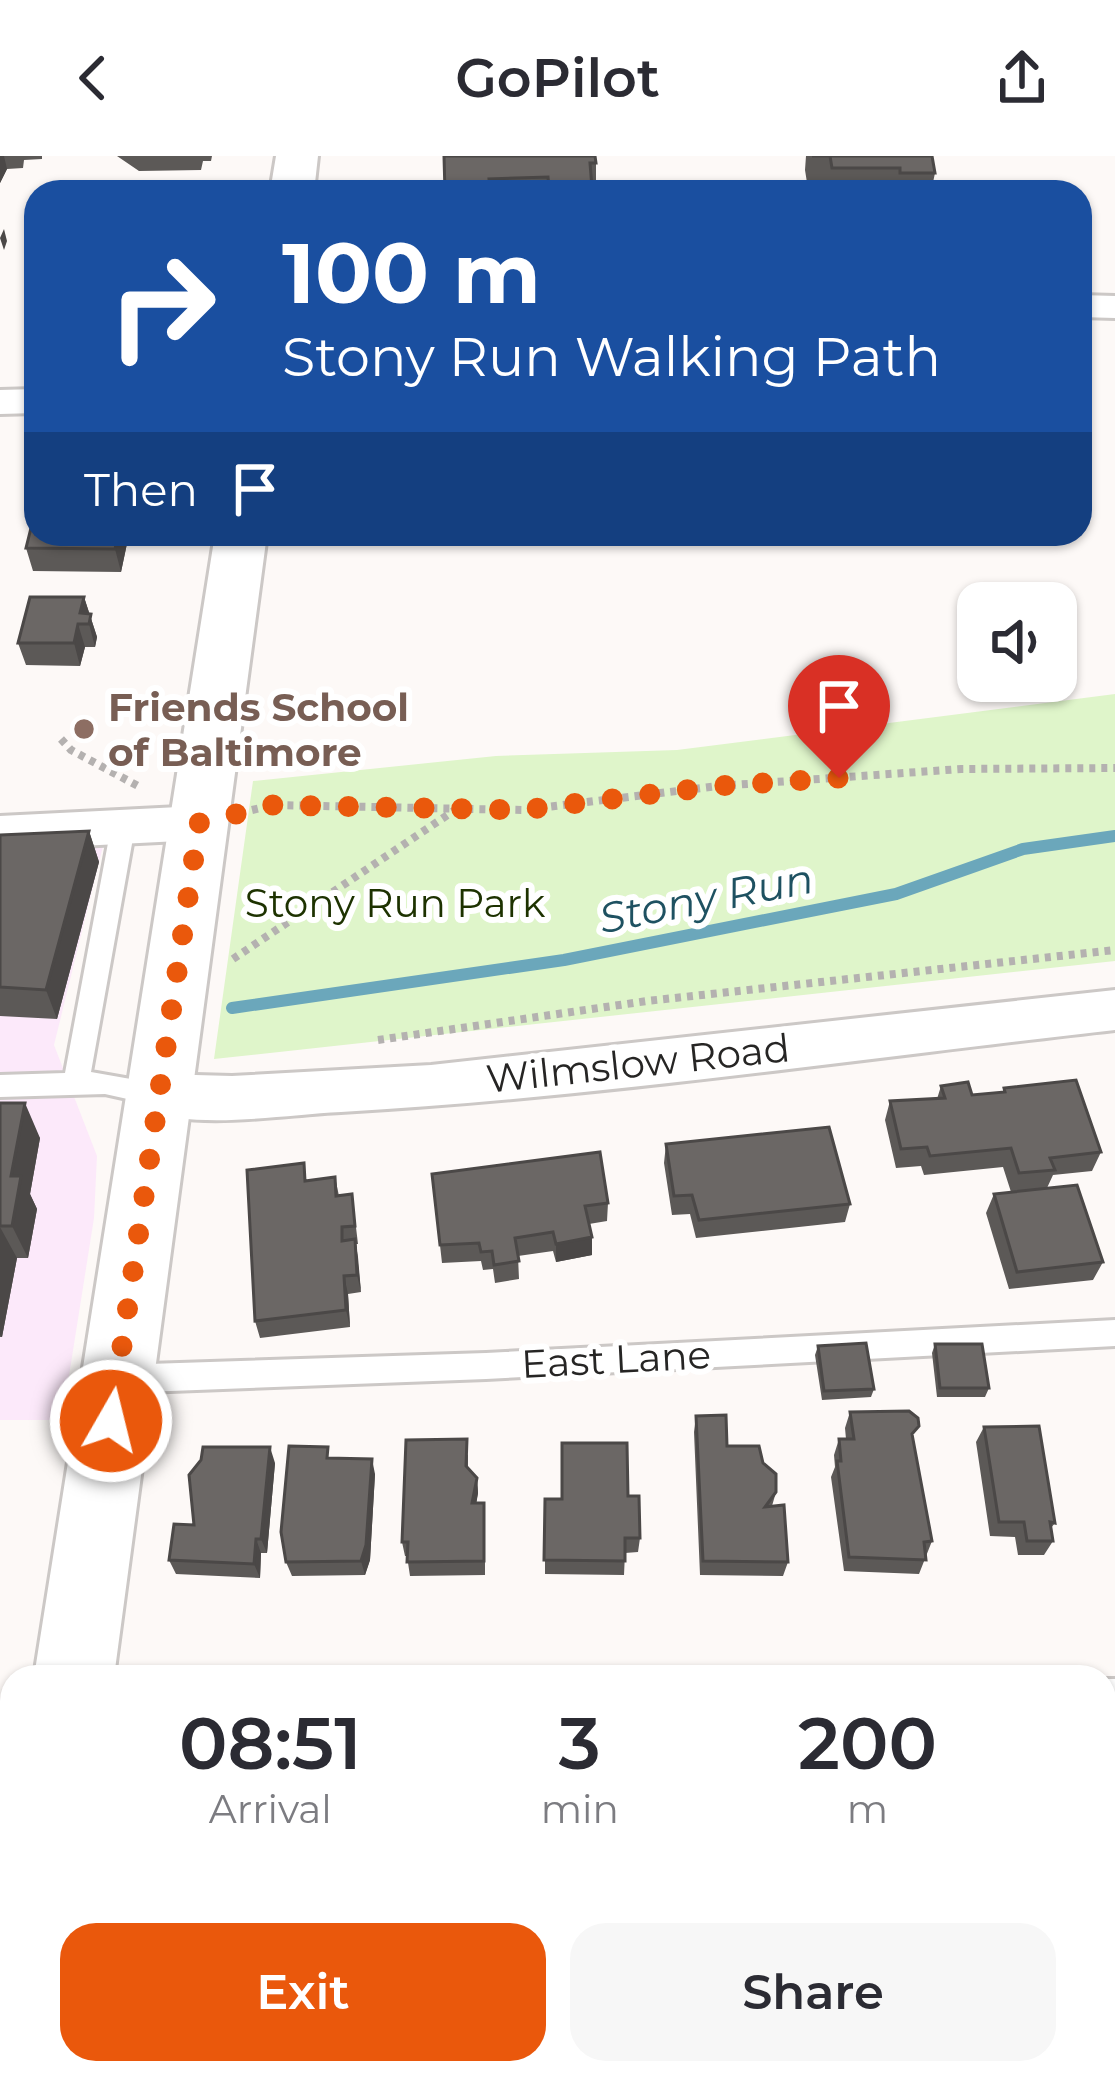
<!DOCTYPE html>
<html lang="en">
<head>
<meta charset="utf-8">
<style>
  :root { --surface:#fff; --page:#f7f7f7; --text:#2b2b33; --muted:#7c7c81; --accent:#ea580c }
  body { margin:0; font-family:Montserrat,sans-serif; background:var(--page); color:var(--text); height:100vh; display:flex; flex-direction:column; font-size:45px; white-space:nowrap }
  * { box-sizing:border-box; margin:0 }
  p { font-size:39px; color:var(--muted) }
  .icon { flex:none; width:66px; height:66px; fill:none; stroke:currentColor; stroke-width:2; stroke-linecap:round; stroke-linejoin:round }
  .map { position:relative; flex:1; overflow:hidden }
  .details { position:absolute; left:0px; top:1509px; width:1116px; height:420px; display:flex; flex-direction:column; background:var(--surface); border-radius:36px 36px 0 0; box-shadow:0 3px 9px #0004 }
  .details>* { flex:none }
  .guide { position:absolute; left:24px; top:24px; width:1068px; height:366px; border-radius:36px; box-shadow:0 3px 9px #0004; background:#1a4fa0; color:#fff; overflow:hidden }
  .buttons { position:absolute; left:957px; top:426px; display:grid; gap:24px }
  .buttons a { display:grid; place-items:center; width:120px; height:120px; border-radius:24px; background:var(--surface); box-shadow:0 3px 9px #0004; font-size:60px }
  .pin { position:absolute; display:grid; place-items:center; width:102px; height:102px; color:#fff; margin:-123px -51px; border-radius:50% 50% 50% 0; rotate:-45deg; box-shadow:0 0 12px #0007 }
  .pin .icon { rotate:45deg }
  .me { position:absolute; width:132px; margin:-66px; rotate:8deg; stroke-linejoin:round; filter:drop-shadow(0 0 9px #0008) }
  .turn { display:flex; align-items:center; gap:42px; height:252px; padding:0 60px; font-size:54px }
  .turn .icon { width:156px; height:156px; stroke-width:2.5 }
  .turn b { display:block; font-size:84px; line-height:102px }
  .then { display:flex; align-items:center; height:114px; padding:0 60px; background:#0003; gap:24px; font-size:45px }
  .eta { display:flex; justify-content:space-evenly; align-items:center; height:204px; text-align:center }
  .eta b { font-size:72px; font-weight:600; line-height:84px }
  .button { display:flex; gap:24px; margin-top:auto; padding:24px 60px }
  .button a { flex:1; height:138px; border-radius:36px; background:var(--accent); color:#fff; font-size:48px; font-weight:600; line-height:138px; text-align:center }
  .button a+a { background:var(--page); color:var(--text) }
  header { display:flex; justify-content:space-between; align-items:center; height:156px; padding:0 60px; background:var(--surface); font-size:54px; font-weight:600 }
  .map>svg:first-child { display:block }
</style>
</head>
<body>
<header><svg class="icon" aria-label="back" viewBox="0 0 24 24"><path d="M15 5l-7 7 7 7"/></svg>GoPilot<svg class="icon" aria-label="share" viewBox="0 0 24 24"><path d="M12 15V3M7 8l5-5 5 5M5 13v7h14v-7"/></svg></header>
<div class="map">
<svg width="1115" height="1929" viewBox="0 0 1115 1929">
  <rect width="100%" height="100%" fill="#fdf9f7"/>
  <path fill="#fce9fa" d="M103,690l-49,199 43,111 -3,62 -32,202h-62v-568z"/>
  <path fill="#dff5ca" d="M1115,538v267l-901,98 39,-278 243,-25 181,-6z"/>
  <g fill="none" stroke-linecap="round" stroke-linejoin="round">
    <path stroke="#6ba7bb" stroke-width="12" d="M232,852l332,-48 332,-66 127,-45 92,-13"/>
    <g stroke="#ccc8c6" stroke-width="6">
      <path id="service" d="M123,662l12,9 -44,245 68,12 9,3 4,8 -4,8 -9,3 -54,-12 -105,3v-22l65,-2 46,-246z
        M1115,1164v26l-629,33 -368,14 -10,-4 -5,-10 5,-10 10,-4 368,-12z"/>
    </g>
    <g stroke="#ccc8c6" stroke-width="6">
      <path id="minor" d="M1080,139l35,1v22l-35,-1z
        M36,233v24l-36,1v-24z
        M199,650l16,5 7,12 -7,12 -16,5 -199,10v-34z
        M1115,834v40c-257,29 -515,67 -774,82 -62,3 -140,18 -200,-2l-7,-15 7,-15 18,-6 73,2 199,-11z
        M1104,1523h11v62h-11z"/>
    </g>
    <g stroke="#ccc8c6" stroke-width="6">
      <path id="tertiary" d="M276,0h42l-4,36h-44z
        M215,378h52l-153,1143h-80z
        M12,1875v42h49l-1,12h-60v-49z"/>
    </g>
    <path stroke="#b4b1b0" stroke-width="8" stroke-dasharray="6 6" stroke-linecap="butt" d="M61,583l10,11 67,36
      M252,654l21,-5 249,5 196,-24 243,-17 154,-1
      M233,803l222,-149
      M378,884l269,-39 468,-51"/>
    <use href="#service" fill="#fff" fill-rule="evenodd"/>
    <use href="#minor" fill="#fff" fill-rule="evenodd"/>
    <use href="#tertiary" fill="#fff" fill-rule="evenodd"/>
  </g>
  <path fill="#5c5957" d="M0,0h42v3l-18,1 -1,8 -16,1 -7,14z
    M117,0h95l-1,5h-8l-2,9 -62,1z
    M444,0l152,7v29h-151z
    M806,0h126l3,17 -4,19h-105v-3h-18l-3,-19z
    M36,378h93l-8,38 -88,-1 -7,-23z
    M84,441l13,40 -2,10h-10l-5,19 -54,-1 -8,-22z
    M89,675l10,31 -42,157 -57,-3v-181z
    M941,930l31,9 31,-2 1,-5 97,64 -9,19 -39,4 -6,13 56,74 -10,18 -84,9 -23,-76 8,-19 17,-2 -8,-25 -79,8 -3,-9 -25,2 -11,-48 5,-19 47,-2z
    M0,947l40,35 -10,56 7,15 -9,49h-11l-15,79h-2z
    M666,988l184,60 -5,18 -149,16 -6,-24 -18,1 -8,-52z
    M432,1018l176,29 -1,18 -18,3 3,31 -36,7 -3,-11 -35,5 1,23 -24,4 -2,-14 -10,1 -2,-9 -39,2z
    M335,1021l4,19 13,-2 6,50h-2l5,48 -13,2 2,33 -90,11 -5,-17 53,-141z
    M935,1188l54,44 -4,9h-48l-5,-44z
    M818,1190l56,43 -3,8 -49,3 -7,-45z
    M850,1256l63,28 19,101 -13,33 -75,-3 -13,-94 4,-10 -1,-12 5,-16h7l-1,-11z
    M696,1260l31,30 36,17 13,29 -4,14 16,56 -5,14 -83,-1 -6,-143z
    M984,1271l71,96 -4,5 2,13 -9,14h-26l-3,-18 -25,-1 -14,-94z
    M468,1298v14l9,10 1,15 -2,10 9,15v57l-75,1 -3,-20h-2l-3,-14z
    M332,1302l43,16 -5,86 -5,15 -73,1 -6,-14z
    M275,1307l-8,90h-6l-1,25 -84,-4 -7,-14 25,-35z
    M628,1340l12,42 -2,14 -13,1 -1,22 -79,-1v-75z"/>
  <path fill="#4b4847" d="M0,0h4l3,13 -7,14z
    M4,73l3,12 -3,9 -4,-12z
    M118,378h11l-8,38 -6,-23z
    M84,441l13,40 -2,10 -6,-23 -9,-11z
    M78,468l7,23 -5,19 -6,-23z
    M89,675l10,31 -42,157 -11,-29z
    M25,947l15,35 -10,56 7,15 -9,49 -16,-32 -1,-50z
    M0,1071l17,31 -15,79 -2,-2z
    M592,1081v18l-36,7v-18z
    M355,1083l3,18 3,35 -4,-17z
    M344,1120l4,18 2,33 -4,-17z
    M270,1291l5,16 -8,90 -6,-14z
    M372,1303l3,15 -5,86 -5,15 -4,-14z
    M477,1322l1,15 -4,25 -2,-15z
    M256,1383l5,14 -1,25 -6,-14z"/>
  <path fill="#6b6765" stroke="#4b4847" stroke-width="3" d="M444,0h151l1,7h-6l2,25 -43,1 -1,-12 -59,2 1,12 -45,1z
    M812,0h120l3,17h-35v-5h-68l-2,-12z
    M97,35l94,1h-94z
    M36,359v19h82l-3,15 -89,-1 8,-32z
    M30,441h54l-4,16 11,1 -2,10h-11l-4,19h-56z
    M89,675l-43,159 -46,-3v-152z
    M1076,924l25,72 -51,6 5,12 -36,3 -8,-25 -81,8 -3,-9 -26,2 -11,-48 55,-3 -4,-12 27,-4 4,13 33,-3 -1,-4z
    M0,947h25l-14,73h10l-9,50h-12z
    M829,971l21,77 -151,16 -7,-25 -18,1 -8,-52z
    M600,996l8,51 -23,3 7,31 -36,7 -3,-12 -38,6 4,23 -25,4 -2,-14 -11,1 -2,-9 -39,2 -8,-71z
    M304,1007l1,18 30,-4 1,19 16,-2 3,32 -13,1v14l13,-2 2,36 -13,1 2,34 -91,11 -8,-151z
    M1077,1029l26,77 -86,10 -23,-78z
    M866,1187l8,46 -50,2 -6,-45z
    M935,1188h47l7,44h-49z
    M909,1255l9,7 1,8 -7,8 20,107 -8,1 2,18 -77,-3 -12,-96h4l-2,-22h15l-4,-27z
    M726,1259l1,31h32l4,17 13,11v18l-11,15 19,-2 4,57 -85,-1 -7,-145z
    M1039,1270l16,97 -5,-1 3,19h-26l-3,-19h-25l-15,-95z
    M467,1283l-1,27 11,12 -5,25h12v58l-77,1 1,-20h-6l4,-102z
    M562,1287h65l1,53h11l1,42h-15v23l-81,-1 1,-61h17z
    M289,1290l39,1 -1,11 45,1 -6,86 -5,16 -75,1 -5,-30z
    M203,1291h67l-9,92h-5l-2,25 -85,-4 5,-36 20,1 -5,-50 12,-15z"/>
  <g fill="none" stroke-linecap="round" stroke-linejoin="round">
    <path stroke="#ea580c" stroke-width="21" stroke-dasharray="0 37.8" d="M111,1265l88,-598 74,-18 249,5 196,-24 121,-8"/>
  </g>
  <circle fill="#8d6e63" stroke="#fff" stroke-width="4.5" cx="84" cy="573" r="12"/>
  <g text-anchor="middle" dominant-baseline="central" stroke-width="12" stroke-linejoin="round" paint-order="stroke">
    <g font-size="39" font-weight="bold" fill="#785e54" stroke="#fff" text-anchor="start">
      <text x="108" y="551">Friends School<tspan x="108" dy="45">of Baltimore</tspan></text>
    </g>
    <g font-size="39" fill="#1d3200" stroke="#fff">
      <text x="395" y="747">Stony Run Park</text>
    </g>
    <g font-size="39" fill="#262524" stroke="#fff">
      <text transform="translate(638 907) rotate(-6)">Wilmslow Road</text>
      <text transform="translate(616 1203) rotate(-3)">East Lane</text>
    </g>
    <g font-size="42" font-style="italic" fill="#1e5161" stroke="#fff">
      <text transform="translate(706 742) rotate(-11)">Stony Run</text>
    </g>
  </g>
</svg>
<div class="buttons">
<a><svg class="icon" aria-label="sound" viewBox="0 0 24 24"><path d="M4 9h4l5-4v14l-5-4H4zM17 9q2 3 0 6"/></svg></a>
</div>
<div class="pin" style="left:839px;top:622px;background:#d93025"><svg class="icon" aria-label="arrive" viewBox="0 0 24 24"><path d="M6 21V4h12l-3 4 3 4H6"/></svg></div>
<svg class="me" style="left:111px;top:1265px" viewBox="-20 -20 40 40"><circle r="17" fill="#ea580c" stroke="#fff" stroke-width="3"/><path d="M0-11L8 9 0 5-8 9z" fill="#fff"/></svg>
<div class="guide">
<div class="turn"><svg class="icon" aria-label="right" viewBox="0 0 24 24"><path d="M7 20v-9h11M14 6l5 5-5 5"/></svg><div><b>100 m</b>Stony Run Walking Path</div></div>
<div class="then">Then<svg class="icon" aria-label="arrive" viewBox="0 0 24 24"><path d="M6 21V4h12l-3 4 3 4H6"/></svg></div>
</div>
<section class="details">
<div class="eta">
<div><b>08:51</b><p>Arrival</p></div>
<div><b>3</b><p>min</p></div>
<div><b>200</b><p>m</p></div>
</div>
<div class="button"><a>Exit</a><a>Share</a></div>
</section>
</div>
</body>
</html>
